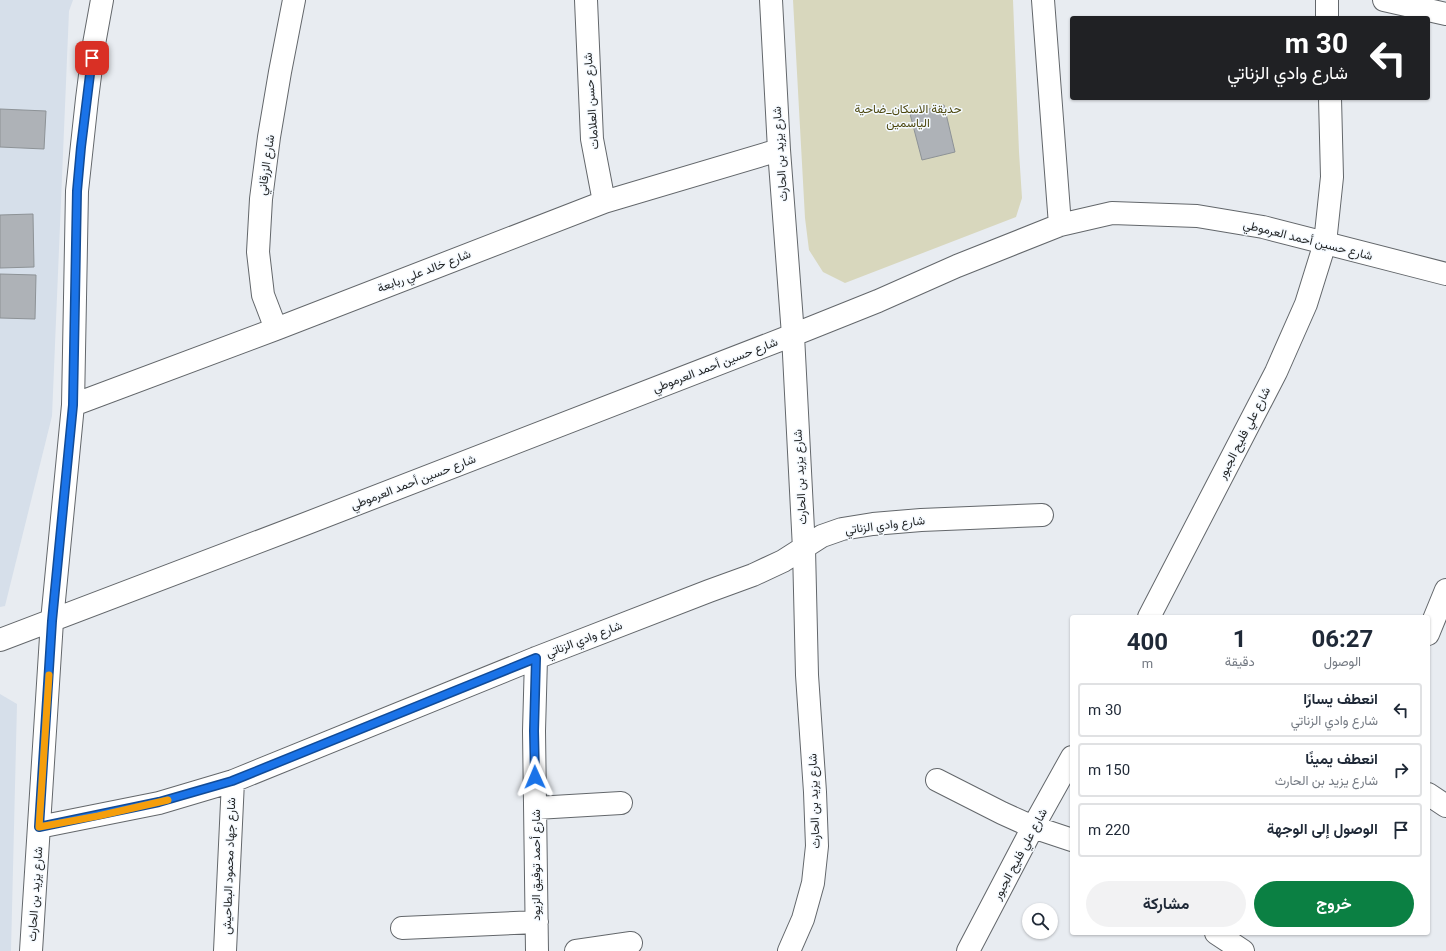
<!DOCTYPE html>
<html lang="ar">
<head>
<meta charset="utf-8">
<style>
  :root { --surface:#fff; --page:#f2f2f3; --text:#1f2937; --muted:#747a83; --line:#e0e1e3; --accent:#0b8043 }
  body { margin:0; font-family:Roboto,Vazirmatn,sans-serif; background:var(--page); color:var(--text); direction:rtl; height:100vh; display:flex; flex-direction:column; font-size:15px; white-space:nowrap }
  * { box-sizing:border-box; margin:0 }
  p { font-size:13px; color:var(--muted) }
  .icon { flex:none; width:22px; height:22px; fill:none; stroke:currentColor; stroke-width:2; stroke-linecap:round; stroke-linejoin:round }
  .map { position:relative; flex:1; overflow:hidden; direction:ltr }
  .panel { position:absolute; left:1070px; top:615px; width:360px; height:320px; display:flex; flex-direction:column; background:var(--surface); border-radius:4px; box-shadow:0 1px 3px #0004; direction:rtl }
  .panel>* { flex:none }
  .banner { position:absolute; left:1070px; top:16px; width:360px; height:84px; border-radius:4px; box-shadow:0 1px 3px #0004; direction:rtl; background:#202124; color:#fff; overflow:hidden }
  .controls { position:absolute; left:1022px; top:903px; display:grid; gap:8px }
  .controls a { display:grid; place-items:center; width:36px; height:36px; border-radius:50%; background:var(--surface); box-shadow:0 1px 3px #0004; font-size:20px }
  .pin { position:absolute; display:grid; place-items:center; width:34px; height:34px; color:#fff; margin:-17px; border-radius:8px; box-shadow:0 2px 6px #0006 }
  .me { position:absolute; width:44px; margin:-22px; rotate:359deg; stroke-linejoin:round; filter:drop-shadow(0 0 3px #0008) }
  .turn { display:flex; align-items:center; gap:14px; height:84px; padding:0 16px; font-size:18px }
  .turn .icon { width:52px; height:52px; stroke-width:2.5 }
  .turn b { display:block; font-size:28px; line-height:34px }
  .eta { display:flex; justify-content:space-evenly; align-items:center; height:68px; text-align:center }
  .eta b { font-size:24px; font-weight:700; line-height:28px }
  .button { display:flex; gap:8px; margin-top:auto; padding:8px 16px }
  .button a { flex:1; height:46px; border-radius:24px; background:var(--accent); color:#fff; font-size:16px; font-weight:700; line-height:46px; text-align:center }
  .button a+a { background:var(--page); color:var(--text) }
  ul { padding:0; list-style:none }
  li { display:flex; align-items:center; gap:12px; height:54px; margin:0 8px 6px; padding:0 8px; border:2px solid var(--line); border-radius:4px }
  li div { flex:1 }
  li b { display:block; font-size:15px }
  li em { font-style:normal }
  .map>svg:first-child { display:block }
</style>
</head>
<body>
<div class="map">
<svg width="1446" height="951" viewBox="0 0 1446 951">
  <rect width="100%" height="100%" fill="#e8ecf1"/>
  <path fill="#d6dfea" d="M0,0h73l-4,11 -17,405 -47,190 -5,1z
    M0,694l17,10 -6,247h-11z"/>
  <path fill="#d8d7bd" d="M793,0h220l6,152 3,46 -6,19 -171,66 -22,-11 -14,-22 -4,-32z"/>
  <path fill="#aeb2b7" stroke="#8d9296" d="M944,105l11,47 -33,8 -12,-46z
    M0,109l46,2 -2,38 -44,-2z
    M33,214l1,53 -34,1v-53z
    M0,274l36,1 -1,44 -35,-1z"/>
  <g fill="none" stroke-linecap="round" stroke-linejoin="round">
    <g stroke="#63676b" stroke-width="24">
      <path id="minor" d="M586,0l6,139 12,63
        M771,0l8,150 14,185 11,214 3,126 8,117 2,54 -4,37 -10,36 -14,32
        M1043,0l17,225
        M1327,0v18
        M1384,0l62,14
        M276,329l-13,-34 -5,-43 3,-53 8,-62 11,-65 14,-72
        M73,405l203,-76 328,-127 175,-52
        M1149,617l127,-245 30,-68 19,-61 7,-66 -2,-79
        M1428,634l18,-44
        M0,640l305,-116 488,-189 85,-34 79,-35 103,-41 52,-12 85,3 66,11 183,47
        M536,658l-2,73 3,220
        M937,780l65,33 31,14 39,13
        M1428,794l18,12
        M536,808l85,-5
        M39,827l120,-24 74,-22 303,-123 173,-67 44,-16 30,-14 39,-25 20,-7 31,-5 48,-4 121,-5
        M402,928l135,-6
        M1216,933l27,18
        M31,951l21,-330 21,-216 4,-214 10,-92 7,-55 8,-44
        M225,951l8,-170
        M576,951l55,-8
        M968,951l65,-124 39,-70"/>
    </g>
    <use href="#minor" stroke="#fff" stroke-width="22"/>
  </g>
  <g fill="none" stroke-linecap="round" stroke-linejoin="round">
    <g stroke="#114b97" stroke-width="10">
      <path id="route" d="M92,58l-11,89 -4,44 -4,214 -21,216 -13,206 120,-25 73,-21 304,-123 -2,73 1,46"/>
    </g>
    <use href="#route" stroke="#1a73e8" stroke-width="7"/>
    <path stroke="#f59e0b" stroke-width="7" d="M49,675l-10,152 59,-11 70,-16"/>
  </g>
  <g text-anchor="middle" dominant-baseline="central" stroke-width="3" stroke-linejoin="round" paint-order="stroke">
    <g font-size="12" fill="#252728" stroke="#f5faff">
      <text transform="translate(591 101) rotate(-94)">شارع حسن العلامات</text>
      <text transform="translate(780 154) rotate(-94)">شارع يزيد بن الحارث</text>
      <text transform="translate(266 165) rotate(-82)">شارع الزرقاني</text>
      <text transform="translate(1308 240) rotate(14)">شارع حسين أحمد العرموطي</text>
      <text transform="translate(424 271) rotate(-21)">شارع خالد علي ربابعة</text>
      <text transform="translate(715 365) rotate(-21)">شارع حسين أحمد العرموطي</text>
      <text transform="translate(1244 433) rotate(-63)">شارع علي فليح الجبور</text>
      <text transform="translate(800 477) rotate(-93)">شارع يزيد بن الحارث</text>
      <text transform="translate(413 482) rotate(-21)">شارع حسين أحمد العرموطي</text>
      <text transform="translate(885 525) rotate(-7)">شارع وادي الزناتي</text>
      <text transform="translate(584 639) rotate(-21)">شارع وادي الزناتي</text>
      <text transform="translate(814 801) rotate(-92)">شارع يزيد بن الحارث</text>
      <text transform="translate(1020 854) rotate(-62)">شارع علي فليح الجبور</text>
      <text transform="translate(536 865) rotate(-90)">شارع أحمد توفيق الزيود</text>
      <text transform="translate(229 866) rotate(-88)">شارع جهاد محمود البطاحيش</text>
      <text transform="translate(35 894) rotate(-86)">شارع يزيد بن الحارث</text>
    </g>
    <g font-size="12" fill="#4c470e" stroke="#f5faff">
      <text x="908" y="109">حديقة الاسكان_ضاحية<tspan x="908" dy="14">الياسمين</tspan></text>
    </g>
  </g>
</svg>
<div class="controls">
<a><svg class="icon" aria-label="search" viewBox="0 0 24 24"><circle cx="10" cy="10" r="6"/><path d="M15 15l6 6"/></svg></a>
</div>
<div class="pin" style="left:92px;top:58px;background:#d93025"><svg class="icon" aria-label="arrive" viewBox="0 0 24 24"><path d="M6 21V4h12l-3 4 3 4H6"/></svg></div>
<svg class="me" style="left:535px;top:777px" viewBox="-20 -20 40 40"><path d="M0-17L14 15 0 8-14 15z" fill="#1a73e8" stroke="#fff" stroke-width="4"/></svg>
<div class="banner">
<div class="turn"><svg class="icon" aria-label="left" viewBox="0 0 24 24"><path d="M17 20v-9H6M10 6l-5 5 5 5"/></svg><div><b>30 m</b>شارع وادي الزناتي</div></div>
</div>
<section class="panel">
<div class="eta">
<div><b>06:27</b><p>الوصول</p></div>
<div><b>1</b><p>دقيقة</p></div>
<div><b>400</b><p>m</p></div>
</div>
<ul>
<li><svg class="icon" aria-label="left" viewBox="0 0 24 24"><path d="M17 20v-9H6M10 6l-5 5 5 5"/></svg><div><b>انعطف يسارًا</b><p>شارع وادي الزناتي</p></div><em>30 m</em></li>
<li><svg class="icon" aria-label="right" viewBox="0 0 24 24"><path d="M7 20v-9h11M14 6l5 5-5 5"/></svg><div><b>انعطف يمينًا</b><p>شارع يزيد بن الحارث</p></div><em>150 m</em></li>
<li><svg class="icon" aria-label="arrive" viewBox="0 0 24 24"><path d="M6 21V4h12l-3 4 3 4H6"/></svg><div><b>الوصول إلى الوجهة</b></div><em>220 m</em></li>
</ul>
<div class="button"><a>خروج</a><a>مشاركة</a></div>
</section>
</div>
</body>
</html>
